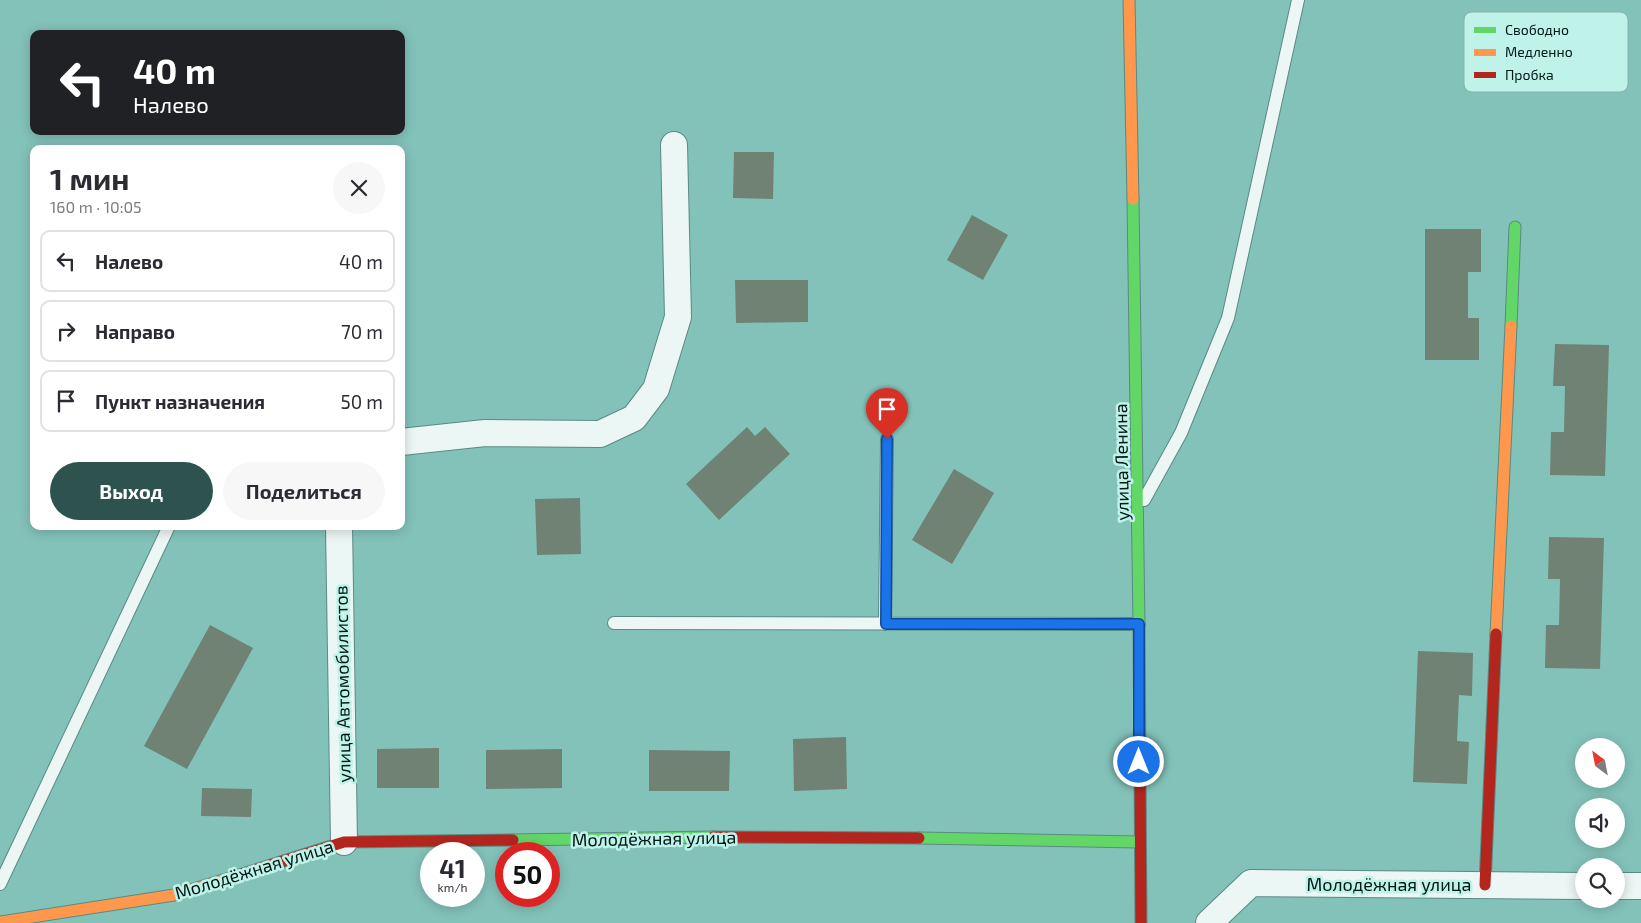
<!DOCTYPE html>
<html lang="ru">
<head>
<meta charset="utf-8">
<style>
  :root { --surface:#fff; --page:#f7f7f7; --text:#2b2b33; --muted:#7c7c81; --line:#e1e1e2; --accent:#2e534e }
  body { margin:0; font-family:"Exo 2",sans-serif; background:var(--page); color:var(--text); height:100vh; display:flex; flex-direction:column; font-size:19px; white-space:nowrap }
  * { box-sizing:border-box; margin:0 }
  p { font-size:16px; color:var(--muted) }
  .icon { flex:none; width:28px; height:28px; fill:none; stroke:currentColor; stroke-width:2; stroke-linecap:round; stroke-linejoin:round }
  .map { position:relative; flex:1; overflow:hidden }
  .side { position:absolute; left:30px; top:145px; width:375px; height:385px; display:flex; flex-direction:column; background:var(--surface); border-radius:10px; box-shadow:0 2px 12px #0003 }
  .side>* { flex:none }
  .top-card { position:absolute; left:30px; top:30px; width:375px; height:105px; border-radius:10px; box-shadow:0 2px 12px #0003; background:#202124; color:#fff; overflow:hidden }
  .needle { width:32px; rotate:328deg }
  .fabs { position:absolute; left:1575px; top:738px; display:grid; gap:10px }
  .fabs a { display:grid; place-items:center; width:50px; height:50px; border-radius:50%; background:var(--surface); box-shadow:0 2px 12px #0003; font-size:25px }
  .speed { position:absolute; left:420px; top:842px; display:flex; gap:10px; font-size:25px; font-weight:700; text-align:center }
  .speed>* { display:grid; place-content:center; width:65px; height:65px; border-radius:50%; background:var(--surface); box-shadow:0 2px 12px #0003; line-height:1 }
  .speed small { font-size:12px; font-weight:400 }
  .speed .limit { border:8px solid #d22; background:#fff; color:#111 }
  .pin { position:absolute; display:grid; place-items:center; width:42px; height:42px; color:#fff; margin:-51px -21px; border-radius:50% 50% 50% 0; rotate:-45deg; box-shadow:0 0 5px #0007 }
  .pin .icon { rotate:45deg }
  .me { position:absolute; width:55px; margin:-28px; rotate:0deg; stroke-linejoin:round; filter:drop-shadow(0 0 4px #0008) }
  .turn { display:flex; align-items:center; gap:18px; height:105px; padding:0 20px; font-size:22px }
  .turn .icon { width:65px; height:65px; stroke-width:2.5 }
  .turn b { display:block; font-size:35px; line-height:42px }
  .round { display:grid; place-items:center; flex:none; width:52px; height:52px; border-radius:26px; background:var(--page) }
  .head { display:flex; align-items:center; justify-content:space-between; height:85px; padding:0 20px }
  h1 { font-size:30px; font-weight:700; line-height:38px }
  .cta { display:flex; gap:10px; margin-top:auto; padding:10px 20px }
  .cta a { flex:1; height:58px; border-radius:30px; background:var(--accent); color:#fff; font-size:20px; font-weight:700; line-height:58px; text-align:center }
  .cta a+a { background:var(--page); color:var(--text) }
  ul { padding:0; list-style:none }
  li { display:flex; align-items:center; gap:15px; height:62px; margin:0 10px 8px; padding:0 10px; border:2px solid var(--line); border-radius:10px }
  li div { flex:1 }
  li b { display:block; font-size:19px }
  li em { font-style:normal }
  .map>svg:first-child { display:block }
</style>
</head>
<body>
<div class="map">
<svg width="1641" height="923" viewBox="0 0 1641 923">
  <rect width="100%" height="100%" fill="#83c2b9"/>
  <path fill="#708274" d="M734,152h40l-1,47 -40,-1z
    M972,215l36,20 -25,45 -36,-20z
    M1425,229h56v43h-13v46h11v42h-54z
    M735,280h73v42l-72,1z
    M1555,344l54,1 -4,131 -55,-1 1,-43h13l1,-46h-12z
    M747,427l8,9 10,-9 25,27 -71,66 -33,-36z
    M954,469l40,24 -42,71 -40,-24z
    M580,498l1,56 -44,1 -2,-56z
    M1549,537l55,1 -4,131 -55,-1 1,-43h13l1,-46h-12z
    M210,625l43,23 -66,121 -43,-23z
    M1418,651l55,2 -1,43 -13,-1 -2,46 12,1 -2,42 -54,-2z
    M846,737l1,52 -53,2 -1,-52z
    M439,748v40h-62v-39z
    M562,749v39l-76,1v-39z
    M649,750l81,1 -1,40h-80z
    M202,788l50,1 -1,28 -50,-1z"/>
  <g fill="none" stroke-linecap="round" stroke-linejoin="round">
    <g stroke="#5a8a84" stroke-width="14">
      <path id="lane" d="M1144,500l37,-67 47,-115 70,-318
        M614,623l525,1
        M885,624l2,-185
        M0,884l169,-358"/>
    </g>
    <g stroke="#5a8a84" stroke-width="28">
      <path id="street" d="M401,442l84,-9 115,1 34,-16 22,-29 22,-72 -4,-172
        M339,526l5,316
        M1616,886h25
        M1209,923l42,-40 333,3"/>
    </g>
    <g stroke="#5a8a84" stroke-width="13">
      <path id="fast" d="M1133,199l6,427
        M1511,326l4,-99
        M919,838l220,4
        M513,840l200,-3"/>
    </g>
    <g stroke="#5a8a84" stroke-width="13">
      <path id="slow" d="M1129,0l4,199
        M1496,634l15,-308
        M0,922l174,-27 59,-18"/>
    </g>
    <g stroke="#5a8a84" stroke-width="13">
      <path id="jam" d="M1139,626l2,297
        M713,837l206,1
        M233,877l111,-35 169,-2
        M1485,885l11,-251"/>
    </g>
    <use href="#lane" stroke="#ecf6f4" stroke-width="12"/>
    <use href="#street" stroke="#ecf6f4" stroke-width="26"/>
    <use href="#fast" stroke="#63d668" stroke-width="11"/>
    <use href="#slow" stroke="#ff974d" stroke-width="11"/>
    <use href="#jam" stroke="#b3261e" stroke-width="11"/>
  </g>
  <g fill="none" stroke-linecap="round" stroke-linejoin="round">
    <g stroke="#114b97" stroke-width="12">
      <path id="route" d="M887,439l-1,185h253v138"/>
    </g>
    <use href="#route" stroke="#1a73e8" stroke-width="9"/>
  </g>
  <g text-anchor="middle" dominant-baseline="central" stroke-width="5" stroke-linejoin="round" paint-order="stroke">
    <g font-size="18" fill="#001714" stroke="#bff3ea">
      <text transform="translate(1121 462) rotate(-91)">улица Ленина</text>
      <text transform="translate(342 684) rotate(-91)">улица Автомобилистов</text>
      <text transform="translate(654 838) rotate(-1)">Молодёжная улица</text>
      <text transform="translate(254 869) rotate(-17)">Молодёжная улица</text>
      <text x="1389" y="884">Молодёжная улица</text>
    </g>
  </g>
  <rect x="1464" y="12" width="164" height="80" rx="8" fill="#bff3ea" stroke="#86b1aa" stroke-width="1"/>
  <rect x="1474" y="27" width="22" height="6" fill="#63d668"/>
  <rect x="1474" y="49" width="22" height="7" fill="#ff974d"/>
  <rect x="1474" y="72" width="22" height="6" fill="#b3261e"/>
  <g font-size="14" fill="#001714">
    <text x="1505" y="35">Свободно</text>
    <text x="1505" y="57">Медленно</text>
    <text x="1505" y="80">Пробка</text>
  </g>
</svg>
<div class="fabs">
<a><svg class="needle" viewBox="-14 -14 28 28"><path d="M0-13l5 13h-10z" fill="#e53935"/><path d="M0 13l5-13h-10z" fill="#7c7c81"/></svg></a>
<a><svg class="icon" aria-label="sound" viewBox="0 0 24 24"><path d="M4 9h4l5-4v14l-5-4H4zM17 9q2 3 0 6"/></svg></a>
<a><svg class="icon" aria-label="search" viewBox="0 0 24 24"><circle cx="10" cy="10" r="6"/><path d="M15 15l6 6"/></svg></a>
</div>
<div class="speed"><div>41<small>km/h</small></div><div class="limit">50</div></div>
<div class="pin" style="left:887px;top:439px;background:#d93025"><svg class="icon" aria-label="arrive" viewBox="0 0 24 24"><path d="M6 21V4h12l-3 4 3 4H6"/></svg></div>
<svg class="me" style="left:1139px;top:762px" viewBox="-20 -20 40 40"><circle r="17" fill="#1a73e8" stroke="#fff" stroke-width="3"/><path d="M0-11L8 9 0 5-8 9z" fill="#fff"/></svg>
<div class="top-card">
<div class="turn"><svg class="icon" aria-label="left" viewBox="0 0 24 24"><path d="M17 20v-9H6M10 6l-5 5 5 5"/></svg><div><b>40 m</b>Налево</div></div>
</div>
<section class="side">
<div class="head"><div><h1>1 мин</h1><p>160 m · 10:05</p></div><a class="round"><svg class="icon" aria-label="close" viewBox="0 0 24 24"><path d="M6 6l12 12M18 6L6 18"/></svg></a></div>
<ul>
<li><svg class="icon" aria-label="left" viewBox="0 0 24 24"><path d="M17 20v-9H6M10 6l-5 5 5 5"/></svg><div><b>Налево</b></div><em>40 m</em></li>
<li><svg class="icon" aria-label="right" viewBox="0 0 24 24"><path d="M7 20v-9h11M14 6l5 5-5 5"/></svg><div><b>Направо</b></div><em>70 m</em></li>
<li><svg class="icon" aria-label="arrive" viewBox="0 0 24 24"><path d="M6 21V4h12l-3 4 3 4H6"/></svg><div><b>Пункт назначения</b></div><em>50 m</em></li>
</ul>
<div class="cta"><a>Выход</a><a>Поделиться</a></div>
</section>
</div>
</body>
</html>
